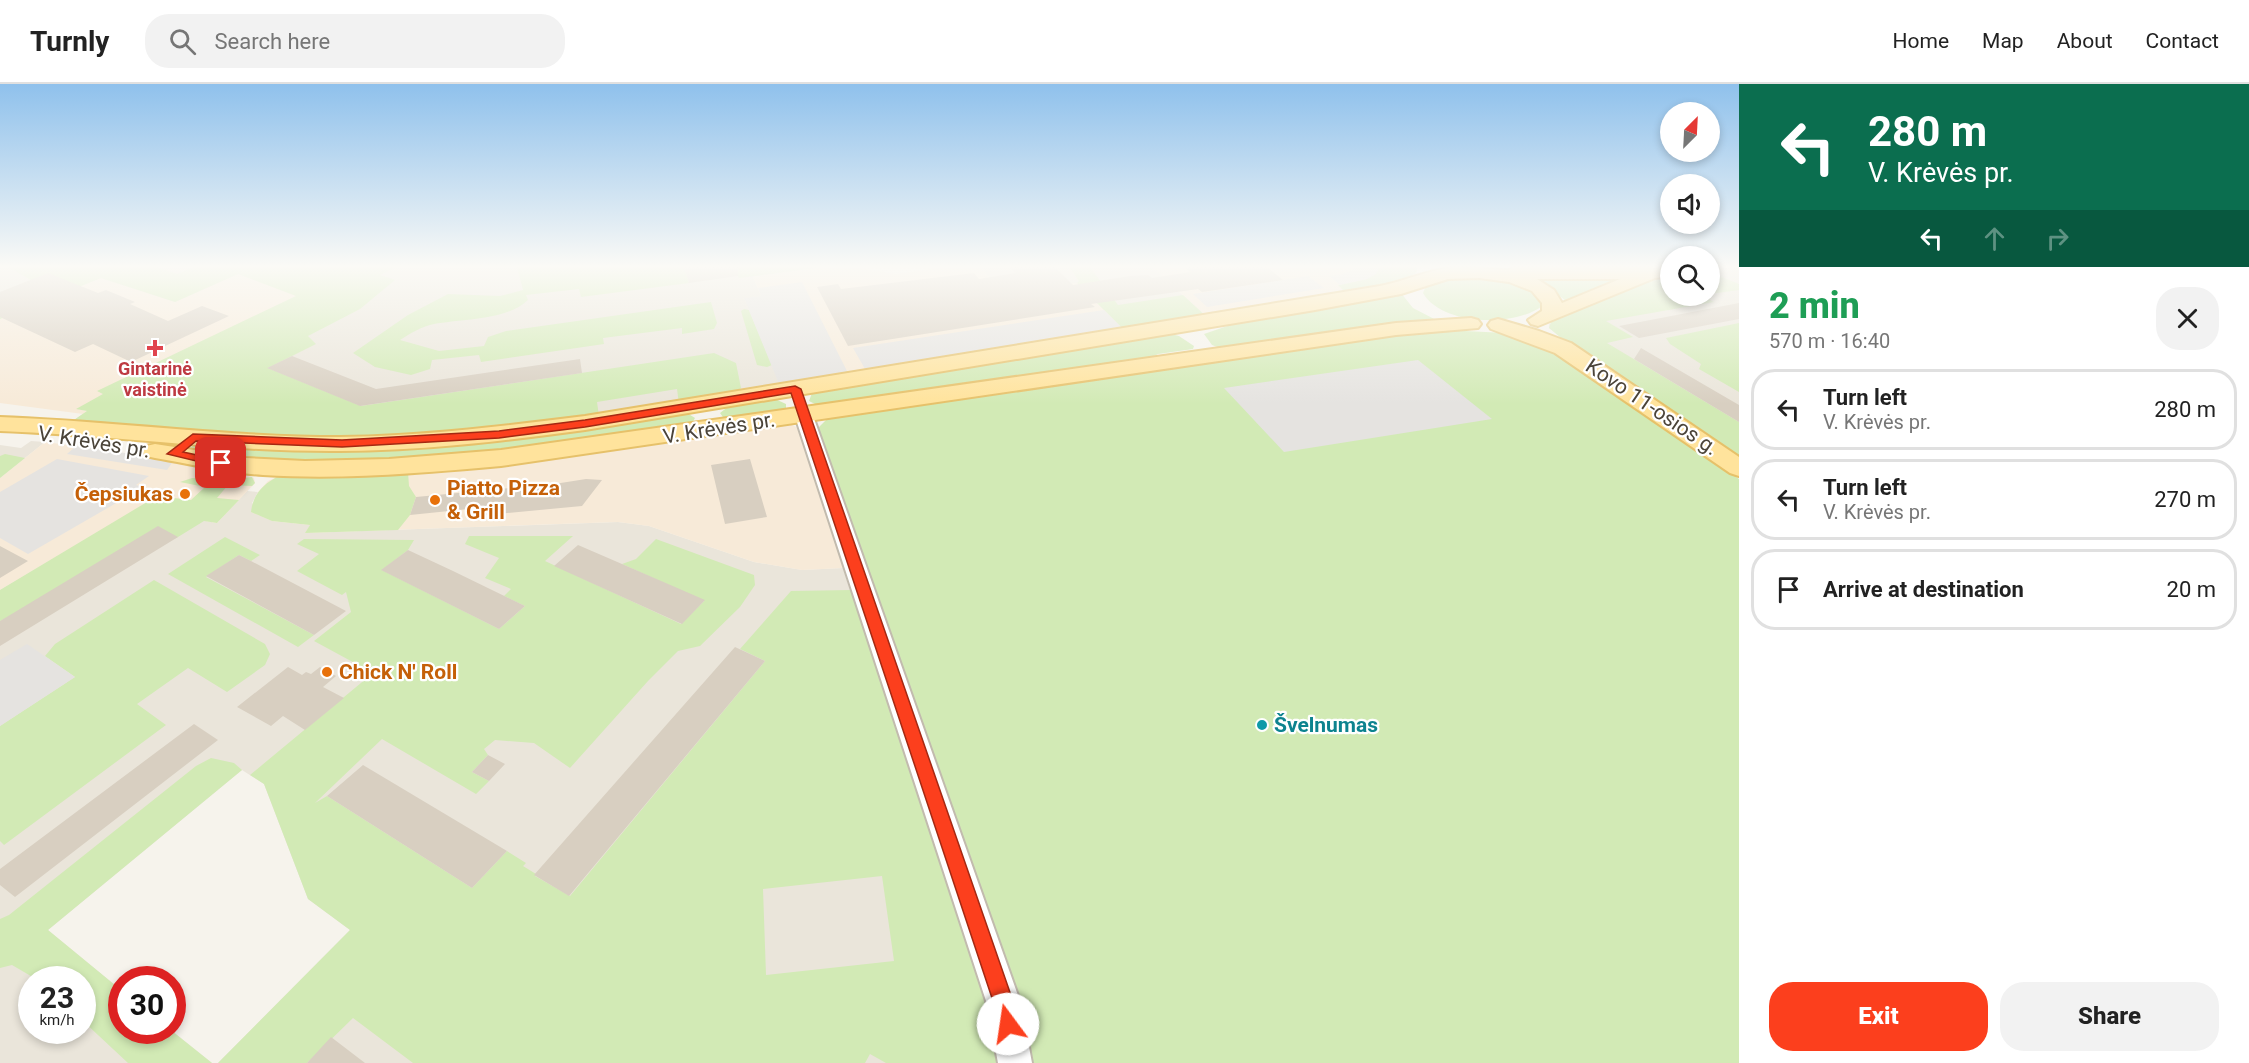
<!DOCTYPE html>
<html lang="en">
<head>
<meta charset="utf-8">
<style>
  :root { --surface:#fff; --page:#f2f2f2; --text:#222; --muted:#767676; --line:#e0e0e0; --accent:#fc3f1d }
  body { margin:0; font-family:Roboto,sans-serif; background:var(--page); color:var(--text); height:100vh; display:flex; flex-direction:column; font-size:22px; white-space:nowrap }
  * { box-sizing:border-box; margin:0 }
  p { font-size:20px; color:var(--muted) }
  .icon { flex:none; width:33px; height:33px; fill:none; stroke:currentColor; stroke-width:2; stroke-linecap:round; stroke-linejoin:round }
  .map { position:relative; flex:1; overflow:hidden }
  .panel { display:flex; flex-direction:column; background:var(--surface); width:510px }
  .panel>* { flex:none }
  .hud { background:#0b6e4f; color:#fff; overflow:hidden }
  .needle { width:39px; rotate:24deg }
  .fabs { position:absolute; left:1660px; top:18px; display:grid; gap:12px }
  .fabs a { display:grid; place-items:center; width:60px; height:60px; border-radius:50%; background:var(--surface); box-shadow:0 3px 9px #0003; font-size:30px }
  .speed { position:absolute; left:18px; top:882px; display:flex; gap:12px; font-size:30px; font-weight:700; text-align:center }
  .speed>* { display:grid; place-content:center; width:78px; height:78px; border-radius:50%; background:var(--surface); box-shadow:0 3px 9px #0003; line-height:1 }
  .speed small { font-size:15px; font-weight:400 }
  .speed .limit { border:9px solid #d22; background:#fff; color:#111 }
  .pin { position:absolute; display:grid; place-items:center; width:51px; height:51px; color:#fff; margin:-26px; border-radius:12px; box-shadow:0 3px 9px #0006 }
  .me { position:absolute; width:66px; margin:-33px; rotate:346deg; stroke-linejoin:round; filter:drop-shadow(0 0 4px #0008) }
  .turn { display:flex; align-items:center; gap:21px; height:126px; padding:0 30px; font-size:27px }
  .turn .icon { width:78px; height:78px; stroke-width:2.5 }
  .turn b { display:block; font-size:42px; line-height:51px }
  .lanes { display:flex; align-items:center; height:57px; padding:0 30px; background:#0003; justify-content:center; gap:30px; direction:ltr }
  .lanes .off { opacity:.35 }
  .round { display:grid; place-items:center; flex:none; width:63px; height:63px; border-radius:24px; background:var(--page) }
  .overview { display:flex; align-items:center; justify-content:space-between; height:102px; padding:0 30px }
  h1 { font-size:36px; font-weight:800; line-height:45px; color:#1e9e55 }
  .button { display:flex; gap:12px; margin-top:auto; padding:12px 30px }
  .button a { flex:1; height:69px; border-radius:24px; background:var(--accent); color:#fff; font-size:24px; font-weight:800; line-height:69px; text-align:center }
  .button a+a { background:var(--page); color:var(--text) }
  ul { padding:0; list-style:none }
  li { display:flex; align-items:center; gap:18px; height:81px; margin:0 12px 9px; padding:0 18px; border:3px solid var(--line); border-radius:24px }
  li div { flex:1 }
  li b { display:block; font-size:22px }
  li em { font-style:normal }
  header { display:flex; align-items:center; gap:36px; box-sizing:border-box; height:84px; padding:0 30px; background:var(--surface); border-bottom:2px solid var(--line) }
  header strong { font-size:28px }
  nav { display:flex; gap:33px; margin-inline-start:auto; font-size:21px }
  .search { width:420px; height:54px; background:var(--page); display:flex; align-items:center; gap:15px; box-sizing:border-box; padding:0 21px; border-radius:24px; color:var(--muted); font-size:22px }
  main { display:flex; flex:1; min-height:0 }
  .map>svg:first-child { display:block }
</style>
</head>
<body>
<header>
<strong>Turnly</strong>
<div class="search"><svg class="icon" aria-label="search" viewBox="0 0 24 24"><circle cx="10" cy="10" r="6"/><path d="M15 15l6 6"/></svg>Search here</div>
<nav><a>Home</a><a>Map</a><a>About</a><a>Contact</a></nav>
</header>
<main>
<div class="map">
<svg width="1739" height="979" viewBox="0 0 1739 979">
  <rect width="100%" height="100%" fill="#f6f3ec"/>
  <path fill="#eae5da" fill-rule="evenodd" d="M0,183h823l-70,10 8,19 20,91 -182,29 -160,18 -77,3 -288,-17 13,-9 14,-133 -101,41z
    M981,183h171l56,51 -81,12 -83,-42 -44,3z
    M1739,183v191l-190,-130v-4l106,-45 16,-2v19h39v-25z
    M31,357l14,1 -45,36v-33l21,3z
    M247,407l11,1 -6,11 20,18 39,4 -5,8 312,-11 31,4 105,36 48,8 41,-2 156,495h-781l132,-133 -42,-31 -44,-115 -22,-14 -194,160 73,60 1,40 50,1 40,32h-212v-473l137,-82 80,15zM32,896h50v50h-50z"/>
  <path fill="#f7ead8" d="M823,183h33l40,7 47,-7h38l19,24 77,-8 45,45 -341,59 -37,-89 17,-2 -8,-19z
    M1152,183h264l1,4 -3,6 -206,41z
    M238,190l59,22 -199,95 5,3 -25,15 9,2 -4,3 -83,-11v-84l101,-41 74,24z
    M788,339l12,6 43,139 -41,2 -48,-8 -105,-36 -31,-4 -313,11 5,-8 -38,-4 -21,-9 7,-20 10,-11 11,-5 308,-24 137,-16z
    M45,358l31,4 -8,8 106,6 75,16 5,2 1,5 -38,40 -80,-14 -137,81v-112z"/>
  <path fill="#d2eab5" fill-rule="evenodd" d="M8,183h149l20,7 16,-7h203l-16,8 15,5 -35,29 -52,27 8,8 -48,24 93,38 353,-53 22,10 5,25 -7,7 -55,9 -2,-15 -80,13 2,14c-120,17 -241,25 -362,19 -55,-3 -109,-10 -163,-15l13,-9 -11,-2 27,-15 -6,-3 199,-95 -58,-22 -63,28 -74,-24 -101,41v-16l31,-23z
    M517,183h167l5,16 -108,14 -2,-8 -53,6 2,5c-20,20 -67,19 -94,24 -11,2 -25,10 -34,16l39,11 45,-5 4,-9 18,-6 205,-29 6,21 -3,6 -32,5v-6l-79,10 1,6 -123,18 -2,-7 -47,5 -2,9 -19,6 -36,-8 -22,-14 55,-38 40,-21 52,2 23,-6z
    M734,183h89l-84,11z
    M1069,183h21l28,38 65,-10 25,23 -86,10 -45,-45 2,-2z
    M1380,183h36l1,4c-9,17 -117,29 -141,33l-3,-2 71,-11 -6,-6 29,-6z
    M1710,188l29,12v6l-29,4z
    M1627,192l-61,25 -20,-16 -13,-6z
    M1488,193c18,4 51,7 54,29 -27,21 -100,20 -119,-13l2,-5 9,-5 23,-4z
    M1671,193v19h32l11,6 -108,19 27,16 -26,6 132,79v36l-167,-111 -23,-19 3,-9 91,-36z
    M1401,209l12,15 27,14 -217,27 -11,-4 -8,-11 35,-12z
    M744,225l5,1 23,55 -5,2 -10,-2 -16,-54z
    M1739,239v69l-40,-23 2,-5 -31,-20 -4,-6z
    M1445,246l61,3 39,11 123,82 71,53v584h-711l-212,-633 12,-12 557,-83z
    M1167,249l12,3 15,10 -1,3 -35,5 -10,5 -327,48 -12,-6 3,-8 20,-6z
    M773,314l13,6v5l-6,5 -55,6 -5,-7 9,-7z
    M687,329l8,5 -4,7c-138,19 -277,45 -417,36 -26,-2 -60,-3 -85,-13l7,-4 106,5z
    M5,370l20,4 -25,20v-22z
    M408,388l1,14 7,11 -6,18 -12,15 -93,3 5,-8 -38,-4 -21,-9c2,-18 12,-28 28,-36z
    M192,394l34,2 26,-3 3,6 -3,3 -24,-1 -11,13 22,2 -22,23 -13,-2 -26,16 -178,84v-31l157,-94 34,4 14,-13 -25,-5z
    M469,452h104l-28,25 136,63 23,-23 -82,-37 14,-5 20,-20 98,36 1,10 -15,22 -40,39 -22,5 -30,30 -78,87 -36,-25 -39,-3 -11,9 4,6 -16,17 17,9 -13,13 -94,-55 -67,64 12,-7 145,92 35,-37 19,12 -3,3 13,8 -1,2 35,20 195,-235 -25,-12 51,-58 60,-1 143,414 5,59h-113l-16,-9 -5,9h-452l-60,-45 -46,45h-89l132,-133 -42,-31 -44,-115 -14,-9 123,-102 -59,-32 37,-29 -5,-20 -4,3 -45,-24 22,-17 -22,-10 7,-5 110,1 -6,10 -26,20 117,59 26,-23 -21,-10 7,-7 -26,-11 14,-20 -34,-14zM882,792l12,85 -128,14 -3,-86z
    M225,453l35,18 -9,6 -12,-6 -33,22 108,58 -16,12 -130,-73z
    M154,496l111,64 5,10 -5,11 -38,27 -39,-24 -51,36 29,21 -162,120 -4,-4v-115l75,-49 -30,-21 10,-12z
    M211,674l23,5 8,7 -194,160 73,60 1,40 50,1 40,32h-84l-45,-42 -1,-41 -46,-1 -24,-14 -12,3v-49l9,-4 187,-149z"/>
  <path fill="#e5e3e0" d="M1358,183h22l-4,7 -9,5 -27,6 -11,-9 14,-2z
    M1308,192l16,12 -117,19 -14,-13z
    M802,198l46,91 -69,11 -35,-86 17,-2 -3,-8z
    M1104,226l18,18 -257,41 -12,-21z
    M1418,276l74,59 -208,33 -60,-64z
    M76,362l98,14 -7,10 -100,-16z
    M57,375l92,17 -13,9 8,2 -116,67 -28,-16v-46z
    M27,560l48,33 -75,49v-66z"/>
  <path fill="#d8cfc1" d="M684,183h54v9l-49,7z
    M1010,183h45l18,18 57,-9 18,-1 4,3 38,-6 -5,-5h82l16,13 -81,12 -4,-3 -107,15 4,3 -247,39 -31,-59 21,-3 3,5 133,-16 5,6 36,-6z
    M48,189l50,20 8,-3 29,12 -5,2 38,17 34,-15 27,10 -98,46 -38,-18 -18,8 -75,-35v-25z
    M1739,219v16l-100,19 -20,-12z
    M1641,264l98,57v17l-105,-63z
    M292,272l84,33 204,-30 2,14 -222,33 -93,-38z
    M750,375l17,58 -42,7 -14,-59z
    M586,395l16,1 -20,26 -96,9 2,-8 -78,8 6,-18 95,-9 -1,3z
    M158,442l20,11 -178,109v-25z
    M578,461l44,19 83,36 -23,24 -128,-58z
    M0,462l28,15 -28,17z
    M408,466l45,21 72,35 -26,23 -118,-59z
    M239,471l12,6 95,50 -32,24 -108,-59z
    M735,563l30,14 -196,235 -35,-21z
    M288,583l14,8 4,-3 5,2 9,-7 16,9 -13,11 21,11 -39,32 -22,-14 -12,10 -34,-19z
    M194,640l24,16 -203,157 -15,-12v-16z
    M488,671l17,9 -16,17 -17,-9z
    M363,681l144,86 -35,37 -145,-92z
    M331,953l34,26h-58z"/>
  <g fill="none" stroke-linecap="round" stroke-linejoin="round">
    <g stroke="#c2bbae" stroke-width="4">
      <path id="minor" d="M804,326l9,6 208,588 11,59h-34l-11,-59 -192,-588z"/>
    </g>
    <g stroke="#e6c16a" stroke-width="4">
      <path id="major" d="M1457,183l51,3 7,-3h156v9l-16,2 -117,48 -7,-2 -3,-4 14,-9v-8l-10,-12 -23,-9 -30,-4 -31,1 -47,15 -86,16 -730,120c-81,11 -163,21 -245,21 -114,1 -226,-16 -340,-20v-14c114,4 226,20 340,20 82,-1 164,-11 245,-21l795,-130c26,-5 49,-17 77,-19zM1537,195h83l-58,24 -8,-13z
        M1471,234l7,2 3,4 -3,4 -82,7 -895,131c-79,7 -158,14 -238,9 -36,-2 -72,-11 -108,-17l-9,-2 -3,-5 3,-5 9,-2 91,14 59,3 84,-2 112,-9 895,-127z
        M1498,235l41,12 32,12 168,114v19l-9,-3 -175,-120 -64,-24 -3,-4 3,-4z"/>
    </g>
    <use href="#minor" fill="#fff" fill-rule="evenodd"/>
    <use href="#major" fill="#ffe39c" fill-rule="evenodd"/>
  </g>
  <linearGradient id="sky" x2="0" y2="1"><stop stop-color="#8fc1ec"/><stop offset="0.57" stop-color="#fbfaf6"/><stop offset="1" stop-color="#fbfaf6" stop-opacity="0"/></linearGradient>
  <rect width="1739" height="320" fill="url(#sky)"/>
  <path fill="#fc3f1d" stroke="#a42913" stroke-width="1.5" d="M795,302l6,3 213,615 4,20 -3,7 -7,3 -7,-3 -7,-27 -203,-611 -206,34 -86,11 -157,9 -146,-6 -13,11 42,9 2,2 -6,4 -54,-13 26,-20 149,6 157,-9 86,-11z"/>
  <path fill="#e0444e" stroke="#fff" stroke-width="2" d="M152 255h6v6h6v6h-6v6h-6v-6h-6v-6h6z"/>
  <g fill="#e8710a" stroke="#fff" stroke-width="2">
    <circle cx="185" cy="410" r="6"/>
    <circle cx="435" cy="416" r="6"/>
    <circle cx="327" cy="588" r="6"/>
  </g>
  <circle fill="#0f9aa8" stroke="#fff" stroke-width="2" cx="1262" cy="641" r="6"/>
  <g text-anchor="middle" dominant-baseline="central" stroke-width="4.5" stroke-linejoin="round" paint-order="stroke">
    <g font-size="18" font-weight="bold" fill="#be3a42" stroke="#fff">
      <text x="155" y="284">Gintarinė<tspan x="155" dy="21">vaistinė</tspan></text>
    </g>
    <g font-size="21" fill="#4b4439" stroke="#fff">
      <text transform="translate(1652 323) rotate(34)">Kovo 11-osios g.</text>
      <text transform="translate(719 344) rotate(-9)">V. Krėvės pr.</text>
      <text transform="translate(94 358) rotate(9)">V. Krėvės pr.</text>
    </g>
    <g font-size="21" font-weight="bold" fill="#c56008" stroke="#fff" text-anchor="start">
      <text x="447" y="404">Piatto Pizza<tspan x="447" dy="24">&amp; Grill</tspan></text>
      <text x="173" y="410" text-anchor="end">Čepsiukas</text>
      <text x="339" y="588">Chick N' Roll</text>
    </g>
    <g font-size="21" font-weight="bold" fill="#0d838f" stroke="#fff" text-anchor="start">
      <text x="1274" y="641">Švelnumas</text>
    </g>
  </g>
</svg>
<div class="fabs">
<a><svg class="needle" viewBox="-14 -14 28 28"><path d="M0-13l5 13h-10z" fill="#e53935"/><path d="M0 13l5-13h-10z" fill="#767676"/></svg></a>
<a><svg class="icon" aria-label="sound" viewBox="0 0 24 24"><path d="M4 9h4l5-4v14l-5-4H4zM17 9q2 3 0 6"/></svg></a>
<a><svg class="icon" aria-label="search" viewBox="0 0 24 24"><circle cx="10" cy="10" r="6"/><path d="M15 15l6 6"/></svg></a>
</div>
<div class="speed"><div>23<small>km/h</small></div><div class="limit">30</div></div>
<div class="pin" style="left:221px;top:379px;background:#d93025"><svg class="icon" aria-label="arrive" viewBox="0 0 24 24"><path d="M6 21V4h12l-3 4 3 4H6"/></svg></div>
<svg class="me" style="left:1008px;top:940px" viewBox="-20 -20 40 40"><circle r="19" fill="#fff"/><path d="M0-13L10 11 0 6-10 11z" fill="#fc3f1d"/></svg>
</div>
<section class="panel">
<div class="hud">
<div class="turn"><svg class="icon" aria-label="left" viewBox="0 0 24 24"><path d="M17 20v-9H6M10 6l-5 5 5 5"/></svg><div><b>280 m</b>V. Krėvės pr.</div></div>
<div class="lanes"><svg class="icon" aria-label="left" viewBox="0 0 24 24"><path d="M17 20v-9H6M10 6l-5 5 5 5"/></svg><svg class="icon off" aria-label="ahead" viewBox="0 0 24 24"><path d="M12 20V5M6 11l6-6 6 6"/></svg><svg class="icon off" aria-label="right" viewBox="0 0 24 24"><path d="M7 20v-9h11M14 6l5 5-5 5"/></svg></div>
</div>
<div class="overview"><div><h1>2 min</h1><p>570 m · 16:40</p></div><a class="round"><svg class="icon" aria-label="close" viewBox="0 0 24 24"><path d="M6 6l12 12M18 6L6 18"/></svg></a></div>
<ul>
<li><svg class="icon" aria-label="left" viewBox="0 0 24 24"><path d="M17 20v-9H6M10 6l-5 5 5 5"/></svg><div><b>Turn left</b><p>V. Krėvės pr.</p></div><em>280 m</em></li>
<li><svg class="icon" aria-label="left" viewBox="0 0 24 24"><path d="M17 20v-9H6M10 6l-5 5 5 5"/></svg><div><b>Turn left</b><p>V. Krėvės pr.</p></div><em>270 m</em></li>
<li><svg class="icon" aria-label="arrive" viewBox="0 0 24 24"><path d="M6 21V4h12l-3 4 3 4H6"/></svg><div><b>Arrive at destination</b></div><em>20 m</em></li>
</ul>
<div class="button"><a>Exit</a><a>Share</a></div>
</section>
</main>
</body>
</html>
